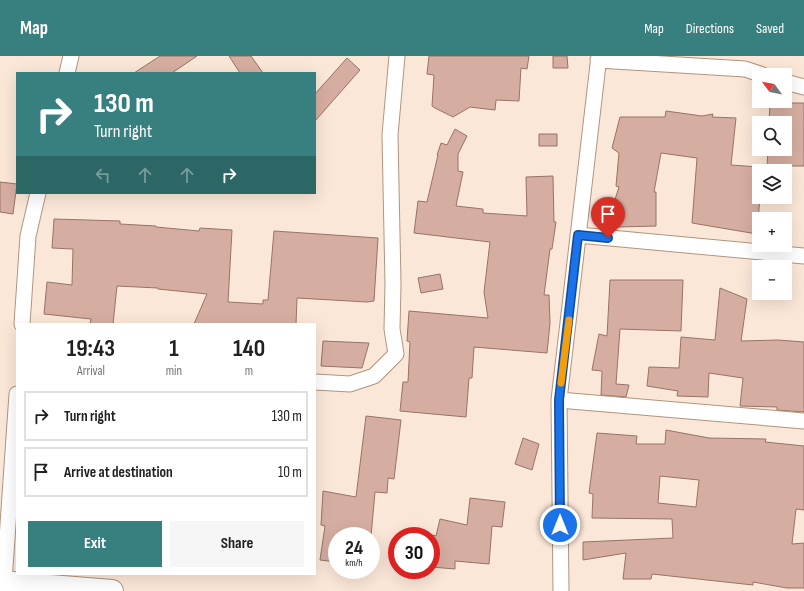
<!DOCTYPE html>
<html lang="en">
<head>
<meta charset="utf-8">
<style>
  :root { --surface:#fff; --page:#f6f6f6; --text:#202124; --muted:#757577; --line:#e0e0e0; --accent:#38807f }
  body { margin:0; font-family:"Sofia Sans Condensed",sans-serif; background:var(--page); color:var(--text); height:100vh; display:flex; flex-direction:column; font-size:15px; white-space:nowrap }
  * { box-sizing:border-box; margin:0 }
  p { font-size:13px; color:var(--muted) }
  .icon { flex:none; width:22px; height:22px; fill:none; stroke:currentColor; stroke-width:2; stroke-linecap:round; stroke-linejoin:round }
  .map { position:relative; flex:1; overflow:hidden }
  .panel { position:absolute; left:16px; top:267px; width:300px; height:252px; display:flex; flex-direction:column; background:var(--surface); border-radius:0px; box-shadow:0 4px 16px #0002 }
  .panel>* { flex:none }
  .top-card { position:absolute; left:16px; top:16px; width:300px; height:122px; border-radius:0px; box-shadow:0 4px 16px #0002; background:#38807f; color:#fff; overflow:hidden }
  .needle { width:26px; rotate:302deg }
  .controls { position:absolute; left:752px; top:12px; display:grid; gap:8px }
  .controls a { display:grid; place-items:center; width:40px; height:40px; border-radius:0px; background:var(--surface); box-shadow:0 4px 16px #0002; font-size:20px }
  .speed { position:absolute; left:328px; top:471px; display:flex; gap:8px; font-size:20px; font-weight:700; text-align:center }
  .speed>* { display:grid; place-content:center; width:52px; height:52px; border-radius:50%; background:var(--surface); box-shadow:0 4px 16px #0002; line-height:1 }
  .speed small { font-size:10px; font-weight:400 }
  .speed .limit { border:6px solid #d22; background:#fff; color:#111 }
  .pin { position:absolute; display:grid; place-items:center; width:34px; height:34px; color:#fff; margin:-41px -17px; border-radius:50% 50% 50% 0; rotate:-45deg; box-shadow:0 0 4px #0007 }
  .pin .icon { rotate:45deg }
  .me { position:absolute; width:44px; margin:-22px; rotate:0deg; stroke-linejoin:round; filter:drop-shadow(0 0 3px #0008) }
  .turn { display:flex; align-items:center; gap:14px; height:84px; padding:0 12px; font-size:18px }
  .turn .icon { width:52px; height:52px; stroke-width:2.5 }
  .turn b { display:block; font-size:28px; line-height:34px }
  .lanes { display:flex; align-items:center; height:38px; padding:0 12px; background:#0003; justify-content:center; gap:20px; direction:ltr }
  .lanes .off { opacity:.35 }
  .eta { display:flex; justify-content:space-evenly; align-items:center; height:68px; text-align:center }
  .eta b { font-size:24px; font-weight:700; line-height:28px }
  .primary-button { display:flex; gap:8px; margin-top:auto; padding:8px 12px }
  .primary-button a { flex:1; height:46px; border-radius:0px; background:var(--accent); color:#fff; font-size:16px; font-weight:700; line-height:46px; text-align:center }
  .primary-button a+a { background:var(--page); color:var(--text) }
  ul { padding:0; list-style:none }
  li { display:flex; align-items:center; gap:12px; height:50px; margin:0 8px 6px; padding:0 4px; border:2px solid var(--line); border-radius:0px }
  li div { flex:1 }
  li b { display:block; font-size:15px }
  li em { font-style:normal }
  header { display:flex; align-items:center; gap:24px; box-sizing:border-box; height:56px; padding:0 20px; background:var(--accent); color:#fff }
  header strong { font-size:19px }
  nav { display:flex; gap:22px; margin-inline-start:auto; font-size:14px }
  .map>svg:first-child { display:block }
</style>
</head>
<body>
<header>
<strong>Map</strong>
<nav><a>Map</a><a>Directions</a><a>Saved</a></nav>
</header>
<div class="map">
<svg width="804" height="535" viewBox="0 0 804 535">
  <rect width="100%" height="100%" fill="#fbe7d8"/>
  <path fill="#d6aea1" stroke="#977367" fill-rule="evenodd" d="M160,0h37l-25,17h-38z
    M229,0h22l12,17h-23z
    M429,0h100l-2,13 -6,-1 -2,33 -23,-1 -1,10 -25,-3 -17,10 -18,-9 -3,-2 2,-31 -7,-1z
    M553,0h14l1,12h-15z
    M347,2l13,12 -45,51v-27z
    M770,47h34v63h-37l1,-17h17v-26h-16z
    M666,55l36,5 11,-2 -1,3 24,1 -5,47 28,2 1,30 -3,37 -65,-11 5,-65 -36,-5 -7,39h2v34l-38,1 -8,-12 9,-28 -3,-1 3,-33 -7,-5 8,-31h45z
    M455,73l12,7 -9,18v17l5,1 -7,34 27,3v4l44,3 -1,-39 27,-1 1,46h2l-4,27h-2l-6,46h5l1,28 -3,30 -73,-6 -2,31h-3l-3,39 -66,-6 3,-29h5l2,-40 -3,-1 2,-30 79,7 -4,-26 6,-50 -76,-9 4,-32 9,1 11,-47h-1l4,-12 6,2z
    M539,78h18v12h-18z
    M0,126l17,2 -4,30 -13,-2z
    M54,163l66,2v3l36,2v1l43,4 1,-3 32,2 -4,72 35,2v-4h5l6,-69 104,7 -4,63 -7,1 -70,-4 -1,26h-102l13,-30 -49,-5v-1l-41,-2 -4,38h-23l1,-5 -47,-5 3,-32 25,3 1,-36 -21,-1z
    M440,218l3,15 -22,4 -3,-15z
    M610,224h73l-2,51 -61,-2 -4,55 13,1 -3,12 -25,-2 1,-24 -10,-1 7,-36 8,2z
    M720,232l27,11 -6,42 37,-1 26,2v70l-27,-2v-3l-37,-1 3,-28 -34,-5 -1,24 -31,-1 1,-5 -31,-5 2,-19 30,1 2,-31 34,3z
    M323,285l46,2 -7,25 -41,-2z
    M366,360l35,4 -7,59 -6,-1 -1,15 -12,-1 -4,44h-34v26l-17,-2 5,-34 -4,-1 2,-34 33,6z
    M666,374l43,8 57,1 -1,3 39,4v64l-8,-1 -4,35 12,-1v45h-17l-34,-6v3l-101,-11 -1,5h-28l3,-26 -43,7v-18l90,-4 -1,-19 -80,-1 1,-24 -4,-1 8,-60 40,3 -1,8h29zM660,420l39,4 -3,27 -38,-4z
    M523,382l16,6 -7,26 -17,-6z
    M470,442l35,4 -3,25 -10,-1 -3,38 -34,-3v8l-24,-2 2,-32 3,1 4,-17 27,6z"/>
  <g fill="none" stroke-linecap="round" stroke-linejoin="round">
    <g stroke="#b3947c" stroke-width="17">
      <path id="street" d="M598,4l147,9 18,6
        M67,17l4,-17
        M785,26l19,5
        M578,179l226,21
        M22,268l6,-88 10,-43
        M315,326l35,2 24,-8 22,-22 -4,-25 1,-45 -3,-149 7,-79
        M559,344l245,21
        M4,526l13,-188
        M561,535l-2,-191 40,-344"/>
    </g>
    <g stroke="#b3947c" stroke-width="24">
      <path id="highway" d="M0,526l112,9"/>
    </g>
    <use href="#street" stroke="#fff" stroke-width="15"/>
    <use href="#highway" stroke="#fff" stroke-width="22"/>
  </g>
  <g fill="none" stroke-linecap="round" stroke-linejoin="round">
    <g stroke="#114b97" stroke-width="10">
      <path id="route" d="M560,469l-1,-125 19,-165 30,3"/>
    </g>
    <use href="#route" stroke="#1a73e8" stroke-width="7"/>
    <path stroke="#f59e0b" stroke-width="7" d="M561,327l8,-63"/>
  </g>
</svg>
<div class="controls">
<a><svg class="needle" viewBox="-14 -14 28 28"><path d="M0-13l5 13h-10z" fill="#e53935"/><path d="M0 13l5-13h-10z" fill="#757577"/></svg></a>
<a><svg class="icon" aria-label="search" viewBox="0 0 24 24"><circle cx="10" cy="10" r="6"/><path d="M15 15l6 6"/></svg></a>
<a><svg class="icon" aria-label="layers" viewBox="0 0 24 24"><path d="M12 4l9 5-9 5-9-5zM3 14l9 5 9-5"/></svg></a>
<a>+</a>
<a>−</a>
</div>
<div class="speed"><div>24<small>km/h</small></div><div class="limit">30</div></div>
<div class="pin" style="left:608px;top:182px;background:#d93025"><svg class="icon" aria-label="arrive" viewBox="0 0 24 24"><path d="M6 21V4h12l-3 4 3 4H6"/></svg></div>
<svg class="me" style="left:560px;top:469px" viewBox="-20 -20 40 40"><circle r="17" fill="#1a73e8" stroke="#fff" stroke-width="3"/><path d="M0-11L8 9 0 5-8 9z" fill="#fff"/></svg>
<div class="top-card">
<div class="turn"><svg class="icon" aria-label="right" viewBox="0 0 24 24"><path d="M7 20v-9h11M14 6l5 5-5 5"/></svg><div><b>130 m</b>Turn right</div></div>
<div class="lanes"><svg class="icon off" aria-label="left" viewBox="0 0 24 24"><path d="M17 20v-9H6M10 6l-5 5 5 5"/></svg><svg class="icon off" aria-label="ahead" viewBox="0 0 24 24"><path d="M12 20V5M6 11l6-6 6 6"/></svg><svg class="icon off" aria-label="ahead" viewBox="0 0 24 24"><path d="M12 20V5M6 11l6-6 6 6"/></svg><svg class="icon" aria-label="right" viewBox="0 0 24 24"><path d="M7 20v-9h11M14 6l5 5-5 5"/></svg></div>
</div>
<section class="panel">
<div class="eta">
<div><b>19:43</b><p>Arrival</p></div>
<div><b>1</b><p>min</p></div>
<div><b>140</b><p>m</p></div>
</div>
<ul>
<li><svg class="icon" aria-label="right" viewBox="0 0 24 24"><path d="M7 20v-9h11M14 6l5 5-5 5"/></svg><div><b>Turn right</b></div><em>130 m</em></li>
<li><svg class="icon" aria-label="arrive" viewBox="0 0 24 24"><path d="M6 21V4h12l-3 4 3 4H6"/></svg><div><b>Arrive at destination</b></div><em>10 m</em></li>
</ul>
<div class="primary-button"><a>Exit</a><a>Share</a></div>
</section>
</div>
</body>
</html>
